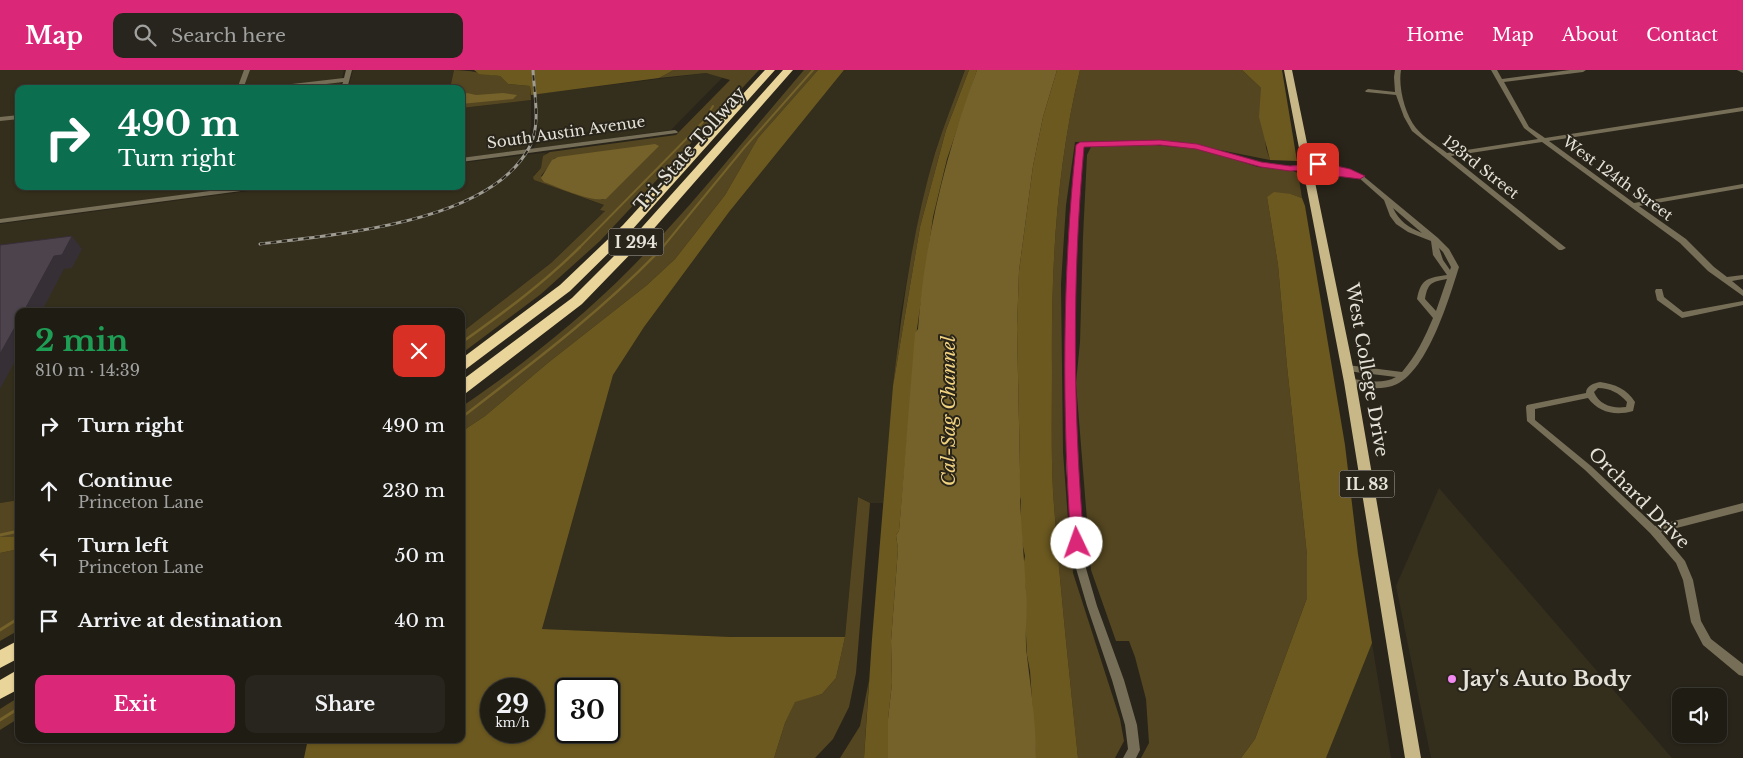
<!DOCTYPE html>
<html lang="en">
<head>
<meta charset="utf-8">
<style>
  :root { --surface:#1f1c14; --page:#27251d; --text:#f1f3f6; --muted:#a1a1a0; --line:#3c3a34; --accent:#db2777 }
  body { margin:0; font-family:"Libre Baskerville",serif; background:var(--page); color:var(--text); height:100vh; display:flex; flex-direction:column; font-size:19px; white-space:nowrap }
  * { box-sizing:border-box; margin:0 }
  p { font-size:16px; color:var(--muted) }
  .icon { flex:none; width:28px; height:28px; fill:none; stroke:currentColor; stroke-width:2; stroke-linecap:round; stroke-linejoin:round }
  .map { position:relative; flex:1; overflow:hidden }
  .panel { position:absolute; left:15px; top:238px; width:450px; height:435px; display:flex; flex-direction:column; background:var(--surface); border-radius:10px; box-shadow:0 1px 4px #0004,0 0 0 1px var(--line) }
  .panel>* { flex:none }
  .hud { position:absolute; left:15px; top:15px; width:450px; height:105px; border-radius:10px; box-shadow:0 1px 4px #0004,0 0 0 1px var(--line); background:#0b6e4f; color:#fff; overflow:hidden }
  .buttons { position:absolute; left:1672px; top:618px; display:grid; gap:10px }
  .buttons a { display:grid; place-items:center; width:55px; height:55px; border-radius:10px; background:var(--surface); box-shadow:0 1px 4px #0004,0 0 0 1px var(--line); font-size:25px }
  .speed { position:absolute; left:480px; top:608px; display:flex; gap:10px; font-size:25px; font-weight:700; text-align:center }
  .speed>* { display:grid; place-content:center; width:65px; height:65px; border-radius:50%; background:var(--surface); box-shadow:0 1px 4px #0004,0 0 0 1px var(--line); line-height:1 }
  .speed small { font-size:12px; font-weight:400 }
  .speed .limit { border:2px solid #111; border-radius:8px; background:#fff; color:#111 }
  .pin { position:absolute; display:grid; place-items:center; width:42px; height:42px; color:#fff; margin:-21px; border-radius:10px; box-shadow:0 2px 8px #0006 }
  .me { position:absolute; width:55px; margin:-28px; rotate:357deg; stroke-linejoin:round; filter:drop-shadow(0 0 4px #0008) }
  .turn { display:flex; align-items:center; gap:18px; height:105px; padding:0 20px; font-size:22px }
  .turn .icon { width:65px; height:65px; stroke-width:2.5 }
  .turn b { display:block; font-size:35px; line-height:42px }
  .round { display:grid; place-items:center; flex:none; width:52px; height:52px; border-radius:10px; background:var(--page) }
  .head { display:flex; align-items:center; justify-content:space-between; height:85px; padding:0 20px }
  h1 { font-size:30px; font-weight:800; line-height:38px; color:#1e9e55 }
  .cta { display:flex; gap:10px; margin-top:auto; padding:10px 20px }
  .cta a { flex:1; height:58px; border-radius:10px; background:var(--accent); color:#fff; font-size:20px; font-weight:800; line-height:58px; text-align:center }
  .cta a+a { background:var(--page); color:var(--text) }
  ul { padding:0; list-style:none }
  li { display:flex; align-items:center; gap:15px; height:65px; padding:0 20px }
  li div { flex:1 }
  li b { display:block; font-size:19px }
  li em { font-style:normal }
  header { display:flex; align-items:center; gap:30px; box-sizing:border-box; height:70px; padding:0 25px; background:var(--accent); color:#fff }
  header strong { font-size:24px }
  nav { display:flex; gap:28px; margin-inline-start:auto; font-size:18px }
  .search { width:350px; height:45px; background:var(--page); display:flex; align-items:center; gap:12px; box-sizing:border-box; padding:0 18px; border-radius:10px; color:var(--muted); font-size:19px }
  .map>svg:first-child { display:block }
</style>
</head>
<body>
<header>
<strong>Map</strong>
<div class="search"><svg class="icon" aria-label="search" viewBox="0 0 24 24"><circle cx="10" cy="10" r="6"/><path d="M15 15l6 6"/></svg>Search here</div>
<nav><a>Home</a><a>Map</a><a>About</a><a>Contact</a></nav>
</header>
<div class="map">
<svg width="1743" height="688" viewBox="0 0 1743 688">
  <rect width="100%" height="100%" fill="#29251a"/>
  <path fill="#342e1c" d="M0,0h344l-5,19h-320v97h230l-249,33z
    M353,0h101l-3,14 -8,5h-95z
    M844,0h121l-30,82 -20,85 -15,80 -17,186h-13l-12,-6 -13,140h-114l-189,-8 71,-254 31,-48 85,-115z
    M706,3l17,4 -52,53 -138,19 5,-9 -2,-46z
    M531,30v27l-4,19 -3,4 -63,8v-50z
    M550,82l-4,1 -5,15 -7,7v5l75,27 -58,56 -90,70v-22h-442v189l-19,3v-279l287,-38h174v-23z
    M1439,418l233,270h-241l-35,-172z
    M1372,573l19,115h-65z"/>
  <path fill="#544620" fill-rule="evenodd" d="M454,0c16,0 29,4 46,6l8,8 22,2 1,14 -70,8v-19h-18l8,-5z
    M674,0h85l-159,171 -59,53 -80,60v-21l90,-70 54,-52 -5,-1 4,-5 -70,-25 -1,-3 8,-9 2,-12 7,-4 126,-17 54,-55 -24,-7 -47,5zM555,88l49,42 -24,-5 -39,-19z
    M804,0h14l-60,68 -33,57 -50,64 -28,26 -98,77 -64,54 -24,16v-25c59,-40 117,-86 168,-137 62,-62 117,-133 175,-200z
    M965,0h4l-23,60 -26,97 -27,159c9,-79 20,-158 42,-233 9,-28 20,-56 30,-83z
    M1080,0h162l19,18 5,60 4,12 -90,-18 -28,-2 -77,2 -9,63 -5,79 2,168 5,68 5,53 47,146 4,22 -9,17h-37c-9,-89 -19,-178 -25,-267 -2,-40 -1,-81 -1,-121 -1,-101 4,-201 28,-300z
    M1152,75l41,3 24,6 41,13 35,4 5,2 4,25 -11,-4 -24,3 11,68 9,101 20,189v43l-52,141 -14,19h-100l8,-15 -3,-44 -11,-42 -6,-16h-13l-25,-71 -15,-187 4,-41 3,-105 4,-82 4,-8z
    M858,427l12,6 -14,170 -7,34 -16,32 -18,19h-41l11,-35 10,-22 27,-7 14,-16 9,-41z
    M19,430v37h-19v-34z
    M19,479v81l-19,11v-88z
    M869,610l-5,78h-24l20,-32z
    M19,627v21l-19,12v-21z"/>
  <path fill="#6c5920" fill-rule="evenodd" d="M474,0h200l-15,8 -128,17 -1,-9 -22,-2 -8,-8 -21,-2z
    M818,0h26l-115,142 -85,115 -31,48 -71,254 189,8h114l-9,41 -14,16 -27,8 -10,21 -11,35h-470l4,-19h153v-307l24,-16 64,-54 98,-77 28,-26 50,-64 33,-57zM491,619h43v42h-43zM566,619h43v42h-43z
    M969,0h8l-30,89 -14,58 -17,119 -17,195 -3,4 2,14 -7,92 1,42 -4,36v39h-24l8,-119 21,-253 27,-159 26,-97z
    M1057,0h23c-24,99 -29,199 -28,300 0,40 -1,81 1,121 6,89 16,178 25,267h-42l-6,-87 -3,-16 -2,-39 1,-25 -3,-24 2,-11 -4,-19v-36l-3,-13 2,-17 -3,-143 2,-57 14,-105 10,-49z
    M1242,0h40l15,91 -27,-1 -11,-43 2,-29z
    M1274,122l17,2 11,4 3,8 40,239 13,109 14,89 -46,115h-85l14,-19 52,-141v-43l-20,-189 -9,-101 -11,-68z
    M0,467h19v12l-19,4z"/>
  <path fill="#75622a" d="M977,0h80l-14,47 -10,49 -14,105 -2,57 3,143c-1,40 4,81 6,120 2,22 -2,43 1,65 4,34 9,67 9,102h-148v-39l4,-36 -1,-42 7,-92 -2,-14 3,-4 16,-198 3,-4c7,-92 28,-176 59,-259z
    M467,23l9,2 27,-2 14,2 -4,4 -52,5v-10z
    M655,74l4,2 -53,53c-16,3 -46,-11 -62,-17l-3,-4 11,-18 6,-3z"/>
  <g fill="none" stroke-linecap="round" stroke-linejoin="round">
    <path stroke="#75622a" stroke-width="2" d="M579,178l124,-126 10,-16
      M662,178l82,-100 69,-78"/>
    <path stroke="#75622a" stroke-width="2.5" d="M461,273c42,-30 83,-60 119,-96
      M461,348c70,-54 141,-107 202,-171"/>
    <path stroke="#75622a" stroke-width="3" d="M0,465l19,-4
      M0,560l19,-12
      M0,650l19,-12"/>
    <path fill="#766e57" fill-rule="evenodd" d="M244,0h6l-7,19h-6z
      M346,0h6l-5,19h-6l2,-7 -59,7h-21l3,-2 78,-9z
      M1395,0h6c-3,17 4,44 15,58 8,10 21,17 31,25l91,-14 -14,-11 -33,-58h6l5,9 68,-9h16l-3,2 -79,10 25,45 16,11 198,-31v4l-194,30 85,62 109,-19v4l-104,18 47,33 28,28 13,10 16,-2v4l-11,2 11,9v6l-35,-25 -28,-28 -138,-101 -91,14 115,92 -4,2h-3l-147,-119 -8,-14 -8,-22 -30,-3 -1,-1 3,-2 27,3 -1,-15z
      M1737,0h6v3z
      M19,45v4l-19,2v-4z
      M675,60l3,2 -1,1 -216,29v-4z
      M1160,71l37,3 65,19 28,3 28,-4 31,8 13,5 76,63 11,11 10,18c-10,32 -31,102 -62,117 -14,7 -36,4 -50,0l-1,-2 4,-3c15,1 32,6 46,-2l-49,-6 -3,-1 -1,-2 1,-2 3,-1 55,7c14,-16 23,-35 31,-54l-16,-19c4,-21 11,-21 30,-24l-14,-20 -2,-14 -23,-9 -12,-8 -6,-8 -6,-16 -26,-23 -13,-5 -27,-6 -6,1 28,6 1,1 -3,2 -18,-3 -17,-5 -13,2 -29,-3 -65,-19 -36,-3 -77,2 -6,62 -3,142 2,113 7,94 14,48 27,74 13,45 3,25 -4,8h-13l5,-9 -3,-24 -13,-45 -25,-74 -14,-48 -7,-94v-113l5,-142 7,-65zM1393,138l29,25c-14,-6 -23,-12 -29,-25zM1439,178l4,4 8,15 -1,3 -7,-10zM1447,209l-11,32 -11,-12c3,-17 7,-17 22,-20z
      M247,116h20l-3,2 -264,35v-4z
      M1656,219h6l2,8 19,15 60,-11v4l-61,13 -25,-18 -2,-9z
      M1600,312c15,2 27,7 35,20l-2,9c-17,5 -34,2 -45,-13l-53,11v11l56,46 64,60 88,-23v8l-82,21 24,29 8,19 8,41 10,18 32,25v12l-4,-1 -36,-30 -12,-23 -8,-42 -7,-17 -26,-30 -65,-63 -58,-49 -1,-14 1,-2 59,-12c0,-7 8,-10 14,-11zM1598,318c12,0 21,5 29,14l-1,5c-13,2 -27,-2 -32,-15z"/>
    <path fill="#c8b787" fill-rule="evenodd" d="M1284,0h8l64,312 65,376h-16l-61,-376z"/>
    <path fill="#e9d49a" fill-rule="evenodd" d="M765,0h10l-144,161 -61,60 -104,78 -5,2v-12l99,-74 63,-60z
      M783,0h10l-150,171 -61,63 -116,89 -5,1v-13l111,-83 63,-63z
      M19,570v18l-19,10v-18z
      M19,599v20l-19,10v-19z"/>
    <g stroke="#9f9c93" stroke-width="3">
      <path id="rail" d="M260,174c77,-10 231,-21 270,-98 11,-22 4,-53 3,-76"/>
    </g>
    <use href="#rail" stroke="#29251a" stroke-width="2" stroke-dasharray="5.5" stroke-linecap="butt"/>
  </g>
  <path fill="#362f36" d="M72,166l10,13 -10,19 -8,1 -22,42h-18l30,-55z
    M19,250v34l-19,35v-35z"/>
  <path fill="#4d434d" stroke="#362f36" d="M72,166l-10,19 -8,1 -30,55h-5v9l-19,34v-109z"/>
  <path fill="#db2777" stroke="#8e194d" d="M1160,70l37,4 64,18 29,4 18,-1 25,5 -18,-4 -1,-2 4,-2 32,7 15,7 -5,3 -40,-5 -13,-4 -17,1 -29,-4 -65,-18 -36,-4 -76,2c-12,131 -11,265 0,396l-2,3 -5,2 -4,-2 -2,-3c-9,-132 -9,-266 5,-398l4,-3z"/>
  <circle fill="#f38af2" stroke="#29251a" stroke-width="2" cx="1452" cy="609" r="5"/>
  <g text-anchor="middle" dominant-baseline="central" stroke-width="4" stroke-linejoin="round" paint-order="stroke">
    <g font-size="15" fill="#e5e2da" stroke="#29251a">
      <text transform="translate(566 62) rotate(-8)">South Austin Avenue</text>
      <text transform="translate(1481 97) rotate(38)">123rd Street</text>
      <text transform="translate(1618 108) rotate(36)">West 124th Street</text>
    </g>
    <g fill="#29251a" stroke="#ada9a0" stroke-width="1">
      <rect x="608.5" y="158.5" width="55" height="27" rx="4"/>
      <rect x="1339.5" y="400.5" width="55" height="27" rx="4"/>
    </g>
    <g font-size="16" font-weight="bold" fill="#e5e2da">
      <text x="636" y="172">I 294</text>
      <text x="1367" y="414">IL 83</text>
    </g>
    <g font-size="18" fill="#e5e2da" stroke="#29251a">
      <text transform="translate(690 79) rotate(-49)">Tri-State Tollway</text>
      <text transform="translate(1367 300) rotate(80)">West College Drive</text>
      <text transform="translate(1639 428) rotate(45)">Orchard Drive</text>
    </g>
    <g font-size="19" font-style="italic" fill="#f1d27f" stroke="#29251a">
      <text transform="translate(948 341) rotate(-90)">Cal-Sag Channel</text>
    </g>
    <g font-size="21" font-weight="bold" fill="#e5e2da" stroke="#29251a" text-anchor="start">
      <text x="1462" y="609">Jay's Auto Body</text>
    </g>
  </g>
</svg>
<div class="buttons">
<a><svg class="icon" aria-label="sound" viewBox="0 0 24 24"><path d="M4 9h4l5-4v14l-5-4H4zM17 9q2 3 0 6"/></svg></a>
</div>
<div class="speed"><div>29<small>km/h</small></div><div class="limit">30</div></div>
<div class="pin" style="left:1318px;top:94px;background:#d93025"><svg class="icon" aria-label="arrive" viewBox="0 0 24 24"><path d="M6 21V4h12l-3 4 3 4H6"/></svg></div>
<svg class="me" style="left:1077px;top:473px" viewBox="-20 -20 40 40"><circle r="19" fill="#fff"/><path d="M0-13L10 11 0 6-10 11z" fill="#db2777"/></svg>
<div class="hud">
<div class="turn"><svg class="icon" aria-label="right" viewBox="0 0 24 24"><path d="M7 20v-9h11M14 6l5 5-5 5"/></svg><div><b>490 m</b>Turn right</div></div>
</div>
<section class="panel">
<div class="head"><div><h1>2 min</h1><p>810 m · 14:39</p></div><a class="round" style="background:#d93025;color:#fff"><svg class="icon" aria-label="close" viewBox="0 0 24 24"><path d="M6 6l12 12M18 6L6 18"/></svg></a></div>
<ul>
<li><svg class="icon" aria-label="right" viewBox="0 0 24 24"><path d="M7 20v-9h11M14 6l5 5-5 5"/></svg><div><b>Turn right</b></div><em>490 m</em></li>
<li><svg class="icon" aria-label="ahead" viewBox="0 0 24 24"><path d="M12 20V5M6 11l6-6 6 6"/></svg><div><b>Continue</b><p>Princeton Lane</p></div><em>230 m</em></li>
<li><svg class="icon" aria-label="left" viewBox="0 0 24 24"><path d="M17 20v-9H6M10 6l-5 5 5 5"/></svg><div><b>Turn left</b><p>Princeton Lane</p></div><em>50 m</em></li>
<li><svg class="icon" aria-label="arrive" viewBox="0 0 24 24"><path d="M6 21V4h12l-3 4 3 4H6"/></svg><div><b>Arrive at destination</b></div><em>40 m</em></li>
</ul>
<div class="cta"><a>Exit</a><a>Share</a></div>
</section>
</div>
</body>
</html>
